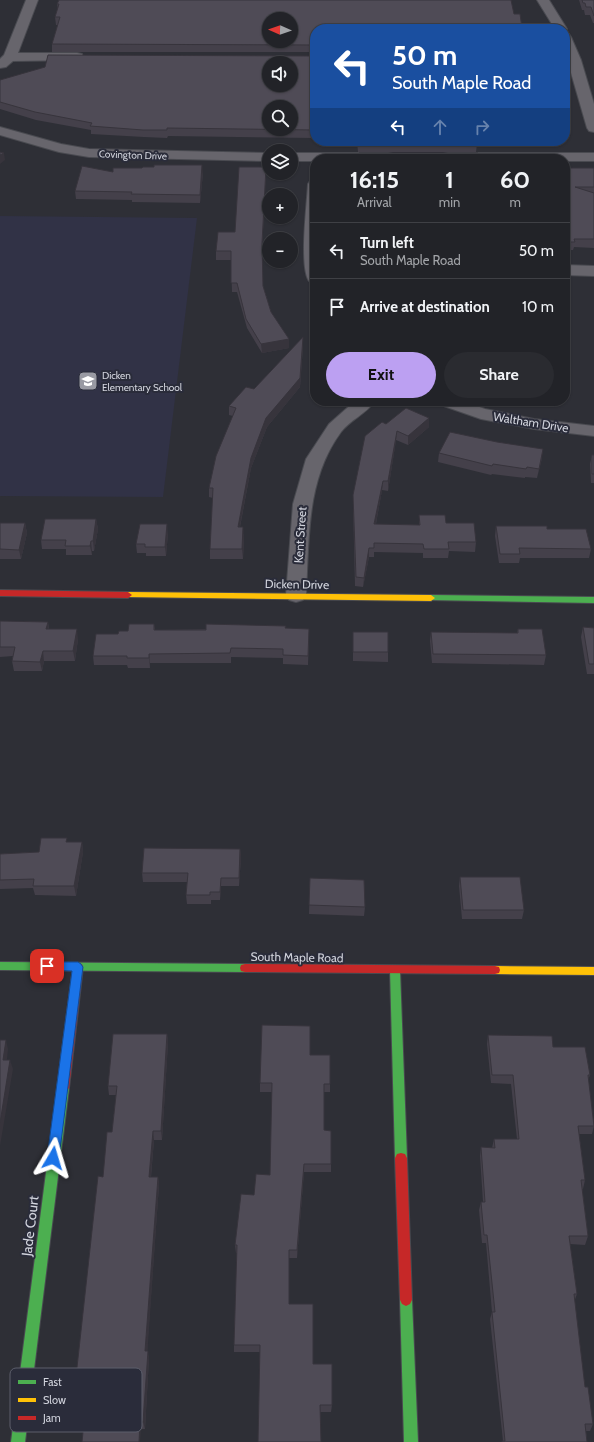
<!DOCTYPE html>
<html lang="en">
<head>
<meta charset="utf-8">
<style>
  :root { --surface:#222328; --page:#2a2b30; --text:#f1f3f6; --muted:#a2a4a8; --line:#3f4045; --accent:#bca0f2 }
  body { margin:0; font-family:Cabin,sans-serif; background:var(--page); color:var(--text); height:100vh; display:flex; flex-direction:column; font-size:15px; white-space:nowrap }
  * { box-sizing:border-box; margin:0 }
  p { font-size:13px; color:var(--muted) }
  .icon { flex:none; width:22px; height:22px; fill:none; stroke:currentColor; stroke-width:2; stroke-linecap:round; stroke-linejoin:round }
  .map { position:relative; flex:1; overflow:hidden }
  .drawer { position:absolute; left:310px; top:154px; width:260px; height:252px; display:flex; flex-direction:column; background:var(--surface); border-radius:16px; box-shadow:0 1px 3px #0004,0 0 0 1px var(--line) }
  .drawer>* { flex:none }
  .top-card { position:absolute; left:310px; top:24px; width:260px; height:122px; border-radius:16px; box-shadow:0 1px 3px #0004,0 0 0 1px var(--line); background:#1a4fa0; color:#fff; overflow:hidden }
  .needle { width:26px; rotate:272deg }
  .tools { position:absolute; left:262px; top:12px; display:grid; gap:8px }
  .tools a { display:grid; place-items:center; width:36px; height:36px; border-radius:50%; background:var(--surface); box-shadow:0 1px 3px #0004,0 0 0 1px var(--line); font-size:20px }
  .pin { position:absolute; display:grid; place-items:center; width:34px; height:34px; color:#fff; margin:-17px; border-radius:8px; box-shadow:0 2px 6px #0006 }
  .me { position:absolute; width:44px; margin:-22px; rotate:7deg; stroke-linejoin:round; filter:drop-shadow(0 0 3px #0008) }
  .turn { display:flex; align-items:center; gap:14px; height:84px; padding:0 16px; font-size:18px }
  .turn .icon { width:52px; height:52px; stroke-width:2.5 }
  .turn b { display:block; font-size:28px; line-height:34px }
  .lanes { display:flex; align-items:center; height:38px; padding:0 16px; background:#0003; justify-content:center; gap:20px; direction:ltr }
  .lanes .off { opacity:.35 }
  .eta { display:flex; justify-content:space-evenly; align-items:center; height:68px; text-align:center }
  .eta b { font-size:24px; font-weight:700; line-height:28px }
  .button { display:flex; gap:8px; margin-top:auto; padding:8px 16px }
  .button a { flex:1; height:46px; border-radius:24px; background:var(--accent); color:#111; font-size:16px; font-weight:700; line-height:46px; text-align:center }
  .button a+a { background:var(--page); color:var(--text) }
  ul { padding:0; list-style:none }
  li { display:flex; align-items:center; gap:12px; height:56px; padding:0 16px; border-top:1px solid var(--line) }
  li div { flex:1 }
  li b { display:block; font-size:15px }
  li em { font-style:normal }
  .map>svg:first-child { display:block }
</style>
</head>
<body>
<div class="map">
<svg width="594" height="1442" viewBox="0 0 594 1442">
  <rect width="100%" height="100%" fill="#2e2f36"/>
  <path fill="#313246" d="M0,216l197,2 -34,279 -163,-1z"/>
  <g fill="none" stroke-linecap="round" stroke-linejoin="round">
    <g stroke="#494a50" stroke-width="2">
      <path id="street" d="M26,0h12l-20,53h59l5,1 1,3 -1,3 -69,1 -7,6 -6,1v-9l4,-4z
        M537,0h12l18,29 -2,3v-3h-10z
        M565,33l4,1 2,3 10,23 13,44v28l-5,-1 -2,-3 -22,-76z
        M0,127l61,17 28,5 180,4v8l-180,-4 -30,-5 -59,-17z
        M291,153h97l5,1 2,3 -1,2h-79v2h-24z
        M448,153h146v8h-29v-2h-123l-1,-2 2,-3z
        M315,180v103l-6,-2c-10,-14 -2,-77 -1,-97l2,-3z
        M565,265l29,1v10l-29,-1z
        M355,401h20c-9,13 -25,19 -34,31 -35,47 -32,108 -35,163l-3,5 -7,2 -7,-2 -3,-5 7,-91 13,-45 23,-35z
        M438,401h25l22,8 49,10 60,7v10l-60,-7 -53,-10 -40,-14z"/>
    </g>
    <g stroke="#494a50" stroke-width="2">
      <path id="fast" d="M431,595l163,2v6l-166,-3 -1,-2z
        M0,962l245,2 4,1 1,3 -1,3 -4,1 -245,-2z
        M395,966l4,1 1,3 7,188 -2,4 -4,1 -4,-1 -2,-4 -5,-188 1,-3z
        M63,1083l4,2 2,3 -44,354h-14l46,-354 2,-3z
        M406,1294l4,2 2,4 6,142h-14l-4,-142 2,-4z"/>
    </g>
    <g stroke="#494a50" stroke-width="2">
      <path id="slow" d="M128,592l303,3 4,3 -4,3 -306,-4 -1,-2z
        M495,966l99,1v8l-99,-1 -4,-1 -1,-3 1,-3z"/>
    </g>
    <g stroke="#494a50" stroke-width="2">
      <path id="jam" d="M0,590l128,2 4,3 -4,3 -128,-2z
        M78,963l4,1 1,3 -14,121 -2,3 -4,2 -4,-2 -2,-3 16,-121 1,-3z
        M245,964l250,2 4,1 1,3 -1,3 -4,1 -250,-2 -4,-1 -1,-3 1,-3z
        M401,1153l4,1 2,4 5,142 -2,4 -4,2 -4,-2 -2,-4 -5,-142 2,-4z"/>
    </g>
    <use href="#street" fill="#67656c" fill-rule="evenodd"/>
    <use href="#fast" fill="#4caf50" fill-rule="evenodd"/>
    <use href="#slow" fill="#ffc107" fill-rule="evenodd"/>
    <use href="#jam" fill="#c62828" fill-rule="evenodd"/>
  </g>
  <path fill="#44404a" d="M579,0h15v23h-1l-3,-8h-5l-1,-5h-2z
    M57,4l457,10 8,14 -207,1v23h-263v-8l6,-19h-2l-1,-8 3,-8z
    M315,56v82l-147,-2 -1,2 -23,-1 -53,-3v-4l-55,-10 -36,-11v-29z
    M357,141h119l1,3 -1,8h-118z
    M266,167l-4,84 1,35 8,26 18,27v9l-27,5 -15,-25 -10,-36h-5l-1,-32h-15v-9l19,-19z
    M565,168h29v80l-20,-1 -1,3h-8z
    M113,172l90,1 -3,30 -68,-1v-2l-56,-1 -1,-8z
    M303,337v9l-3,41 -33,40 -16,41 -11,59 4,9 -1,23h-33v-10l3,-51 -4,-1v-9l24,-72 -4,-1v-9l25,-17z
    M386,424l43,3 -21,18 -12,-5 -8,51 -6,-1 -6,34 43,1v-10l27,8 30,19 -1,10 -26,-1 -1,7h-25v-5l-49,-1v5h-5l-6,30 -8,-1 -2,-82v-9z
    M439,453l103,5 -5,20 -12,-1v1l-33,-4 -1,1 -53,-13z
    M592,455h2v28h-3l-1,-19z
    M96,519l2,10 -4,22h-2v4h-26v-6h-24l-1,-9z
    M0,523h25l2,10 -6,26h-21z
    M496,526l51,3 44,20 -2,9h-69l-1,5h-20l-4,-27z
    M168,533l-2,23h-20v-3h-9l-1,-9z
    M0,621l48,1 1,7 29,10 -3,22h-31l-2,10h-28l-2,-10 1,-5 -13,1z
    M154,624l1,6 131,-2 23,10 -1,27 -25,-1v-6l-52,-1v6h-81v5h-22l-1,-3h-33l-1,-9 25,-22 10,-3z
    M583,627l11,1v46h-7l-6,-37z
    M518,629l28,26 -2,10 -112,-2 -2,-22 1,-9 86,1z
    M353,632l35,20v10l-35,-1z
    M67,842h15l1,10 -7,44 -41,-1 -2,-7 -33,1v-35l39,-2z
    M240,849l1,8 -2,29h-18l-1,14h-9v4h-24l-1,-9 1,-13h-44l-1,-9z
    M460,877l64,33 -2,9h-60l-3,-33z
    M310,878l55,29 -1,9 -55,-2z
    M167,1034l1,9 -6,97h-8l-3,37h7l1,8 -12,166 2,7 -4,71h-72l-2,-7 32,-245 9,-45 4,-37h-7l-1,-9z
    M488,1035l65,12 37,28 -2,5 6,46 -2,8h-13l6,46 -2,9h-1l6,47 -3,9 -15,-1 7,50 -3,8 11,85 8,37 -3,7h-4l1,11h-85l1,-1 -13,-122 2,-7 -6,-69h-4l-3,-33 2,-8h2l-3,-46 1,-9 11,1 2,-9h23l-6,-55 -20,-1 -4,-39z
    M310,1055l20,29v8h-6v38l7,34v8h-27l-7,86h-8v46l24,60 19,41 -1,7h-11l-60,-60h-26v-7l3,-92h-1l-1,-8 19,-50 16,-20 2,-83h-12v-9z"/>
  <path fill="#37343c" d="M4,153l1,7 -5,4v-9z
    M202,165l1,8 -3,30v-8z
    M266,167v8l-4,77v-9z
    M303,337v9l-3,41 -33,40 -16,41 -13,68v-9l13,-69 15,-40z
    M289,339v9l-27,5 -1,-9z
    M429,418v9l-21,18v-9z
    M397,431l-1,9 -8,51v-10z
    M543,449l-1,9 -5,20 2,-9z
    M383,481l-1,9 -8,44v-10z
    M96,519l2,10 -4,22 -1,-10z
    M25,523l2,10 -6,26 -2,-9z
    M167,524l1,9 -2,23 -1,-9z
    M243,527l1,9 -1,23 -1,-10z
    M91,541l1,10v4l-2,-9z
    M369,548v9l-6,30 1,-9z
    M48,622l1,10 -3,-3z
    M77,629l1,10 -3,22 -2,-10z
    M309,629v9l-1,27v-9z
    M43,651l1,10 -2,10 -2,-9z
    M149,654l1,9v5l-1,-10z
    M82,842l1,10 -7,44 -2,-10z
    M240,849l1,8 -2,29v-8z
    M221,878v8l-1,14v-8z
    M167,1034l1,9 -6,97 -1,-9z
    M6,1040l2,9 -2,20 -3,-9z
    M10,1060l3,9 -13,77v-23z
    M153,1131l1,9 -4,45 -1,-8z
    M304,1164v8l-7,86v-8z
    M158,1177l1,8 -12,173 -2,-7z
    M148,1351l1,7 -4,71 -2,-7z
    M140,1422l1,7 -1,13h-1z"/>
  <path fill="#4f4b56" stroke="#37343c" fill-rule="evenodd" d="M59,0h452l3,14h6l2,14h3l1,1h-211v16l-263,-1 8,-27h-5l4,-13h-2zM269,19h22v22h-22z
    M582,0h12v16l-3,-9h-5l-1,-4h-2z
    M48,55l267,1v74l-148,-2v2h-24l-53,-4 2,-3 -57,-11 -35,-10v-22l45,-13zM269,63h22v22h-22zM269,107h22v22h-22z
    M358,141h118l1,3h-119z
    M0,152l4,1 -4,2z
    M359,153h119v6h-119z
    M154,165h48l-2,30 -69,-1 1,-2 -57,-1 7,-25 31,6v-4h29l1,-1h11z
    M239,167h27l-4,76 1,43 8,26 18,27 -28,5 -15,-25 -9,-36h-6v-32h-15l2,-19h17z
    M565,168h29v19h-19l19,6v46h-20l1,3h-10z
    M303,337l-3,41 -34,40 -15,40 -13,69h5l-1,22h-32l3,-61h-4l7,-32 20,-48 -7,-2 17,-19 8,2z
    M406,408l23,10 -21,18 -11,-5 -9,50h-5l-9,43 46,1 -1,-10h26l1,8h28l2,19h-28l1,7h-25l-1,-5 -49,-1v5h-5l-5,30 -8,-1 -3,-82 12,-59 17,-14 4,2z
    M450,432l47,10 46,7 -4,20 -12,-2 -1,2 -33,-5 -1,2 -53,-13z
    M592,455h2v19h-2z
    M45,519h51l-3,22h-2l-1,5h-25l1,-6h-25z
    M0,523h25l-6,27 -19,-1z
    M140,524h27l-2,23h-20v-3h-9z
    M496,526h51v3h39l5,20 -72,-1 1,6h-20z
    M0,621l48,1 -2,7h31l-4,22h-30l-3,11 -28,-1 3,-14h-15z
    M129,624h25v6h52v-6l80,2 -1,2 24,1 -1,27 -25,-1v-6l-52,-1 -1,5 -81,1v4h-22v-2h-34l3,-22h22l1,-3h9z
    M583,627l11,1v36h-5z
    M518,629h24l4,26 -113,-1 -2,-22 87,1z
    M353,632h35v20h-35z
    M41,838h26l-1,4h16l-8,44h-41l1,-7 -34,1v-26l39,-2z
    M144,848l96,1 -1,29h-18l-1,14h-10v3h-24l2,-22h-46z
    M460,877h60l4,33h-61z
    M310,878l54,2 1,27 -56,-2z
    M262,1025l48,1v29h20v29h-6v46l7,1v33h-27l-7,86h-8v54h24v60h19v41h-12l1,37h-63l2,-97h-26l3,-100h-2l6,-51 13,1 2,-21 14,1 2,-92h-12z
    M113,1034h54l-6,97h-8l-4,46h9l-13,174h3l-5,71h-3l-1,20h-57l2,-20h-13l27,-246 5,1 4,-45h5l5,-46h-9z
    M488,1035l64,1 1,11h32l5,28h-2l6,51h-16l7,54h-4l7,56h-19l8,58h-3l11,93h3l5,37h-8l2,18h-85v-1h3l-13,-129h3l-8,-77h-3l-3,-33h4l-4,-55 14,1 -1,-9h25l-6,-64h-21z
    M0,1040h6l-3,20h7l-10,63z"/>
  <path fill="#1a73e8" stroke="#114b97" d="M47,962h31l3,2 2,3 -24,191 -2,4 -4,1 -4,-1 -2,-4 25,-187 -29,-1 -2,-4 2,-3z"/>
  <defs>
    <g id="school-square" transform="scale(1)"><rect x="-9" y="-9" width="18" height="18" rx="4" fill="#999aa3" stroke="#2a2c3a"/><path d="M0-5L7-2L0 1L-7-2ZM-4 1L0 2.5L4 1V4Q0 6-4 4Z" fill="#fff"/></g>
  </defs>
  <g fill-rule="evenodd">
    <use href="#school-square" x="88" y="381"/>
  </g>
  <g text-anchor="middle" dominant-baseline="central" stroke-width="4" stroke-linejoin="round" paint-order="stroke">
    <g font-size="10" fill="#d2d4dd" stroke="#2a2c3a">
      <text transform="translate(133 155) rotate(2)">Covington Drive</text>
    </g>
    <g font-size="10" fill="#d2d4dd" stroke="#2a2c3a" text-anchor="start">
      <text x="102" y="375">Dicken<tspan x="102" dy="12">Elementary School</tspan></text>
    </g>
    <g font-size="12" fill="#d2d4dd" stroke="#2a2c3a">
      <text transform="translate(531 422) rotate(9)">Waltham Drive</text>
      <text transform="translate(300 535) rotate(-86)">Kent Street</text>
      <text transform="translate(297 584) rotate(1)">Dicken Drive</text>
      <text transform="translate(297 957) rotate(1)">South Maple Road</text>
    </g>
    <g font-size="14" fill="#d2d4dd" stroke="#2a2c3a">
      <text transform="translate(30 1226) rotate(-83)">Jade Court</text>
    </g>
  </g>
  <rect x="10" y="1368" width="132" height="64" rx="6" fill="#2a2c3a" stroke="#5c5e6b" stroke-width="1"/>
  <rect x="18" y="1380" width="18" height="4" fill="#4caf50"/>
  <rect x="18" y="1398" width="18" height="4" fill="#ffc107"/>
  <rect x="18" y="1416" width="18" height="4" fill="#c62828"/>
  <g font-size="11" fill="#d2d4dd">
    <text x="43" y="1386">Fast</text>
    <text x="43" y="1404">Slow</text>
    <text x="43" y="1422">Jam</text>
  </g>
</svg>
<div class="tools">
<a><svg class="needle" viewBox="-14 -14 28 28"><path d="M0-13l5 13h-10z" fill="#e53935"/><path d="M0 13l5-13h-10z" fill="#a2a4a8"/></svg></a>
<a><svg class="icon" aria-label="sound" viewBox="0 0 24 24"><path d="M4 9h4l5-4v14l-5-4H4zM17 9q2 3 0 6"/></svg></a>
<a><svg class="icon" aria-label="search" viewBox="0 0 24 24"><circle cx="10" cy="10" r="6"/><path d="M15 15l6 6"/></svg></a>
<a><svg class="icon" aria-label="layers" viewBox="0 0 24 24"><path d="M12 4l9 5-9 5-9-5zM3 14l9 5 9-5"/></svg></a>
<a>+</a>
<a>−</a>
</div>
<div class="pin" style="left:47px;top:966px;background:#d93025"><svg class="icon" aria-label="arrive" viewBox="0 0 24 24"><path d="M6 21V4h12l-3 4 3 4H6"/></svg></div>
<svg class="me" style="left:53px;top:1158px" viewBox="-20 -20 40 40"><path d="M0-17L14 15 0 8-14 15z" fill="#1a73e8" stroke="#fff" stroke-width="4"/></svg>
<div class="top-card">
<div class="turn"><svg class="icon" aria-label="left" viewBox="0 0 24 24"><path d="M17 20v-9H6M10 6l-5 5 5 5"/></svg><div><b>50 m</b>South Maple Road</div></div>
<div class="lanes"><svg class="icon" aria-label="left" viewBox="0 0 24 24"><path d="M17 20v-9H6M10 6l-5 5 5 5"/></svg><svg class="icon off" aria-label="ahead" viewBox="0 0 24 24"><path d="M12 20V5M6 11l6-6 6 6"/></svg><svg class="icon off" aria-label="right" viewBox="0 0 24 24"><path d="M7 20v-9h11M14 6l5 5-5 5"/></svg></div>
</div>
<section class="drawer">
<div class="eta">
<div><b>16:15</b><p>Arrival</p></div>
<div><b>1</b><p>min</p></div>
<div><b>60</b><p>m</p></div>
</div>
<ul>
<li><svg class="icon" aria-label="left" viewBox="0 0 24 24"><path d="M17 20v-9H6M10 6l-5 5 5 5"/></svg><div><b>Turn left</b><p>South Maple Road</p></div><em>50 m</em></li>
<li><svg class="icon" aria-label="arrive" viewBox="0 0 24 24"><path d="M6 21V4h12l-3 4 3 4H6"/></svg><div><b>Arrive at destination</b></div><em>10 m</em></li>
</ul>
<div class="button"><a>Exit</a><a>Share</a></div>
</section>
</div>
</body>
</html>
